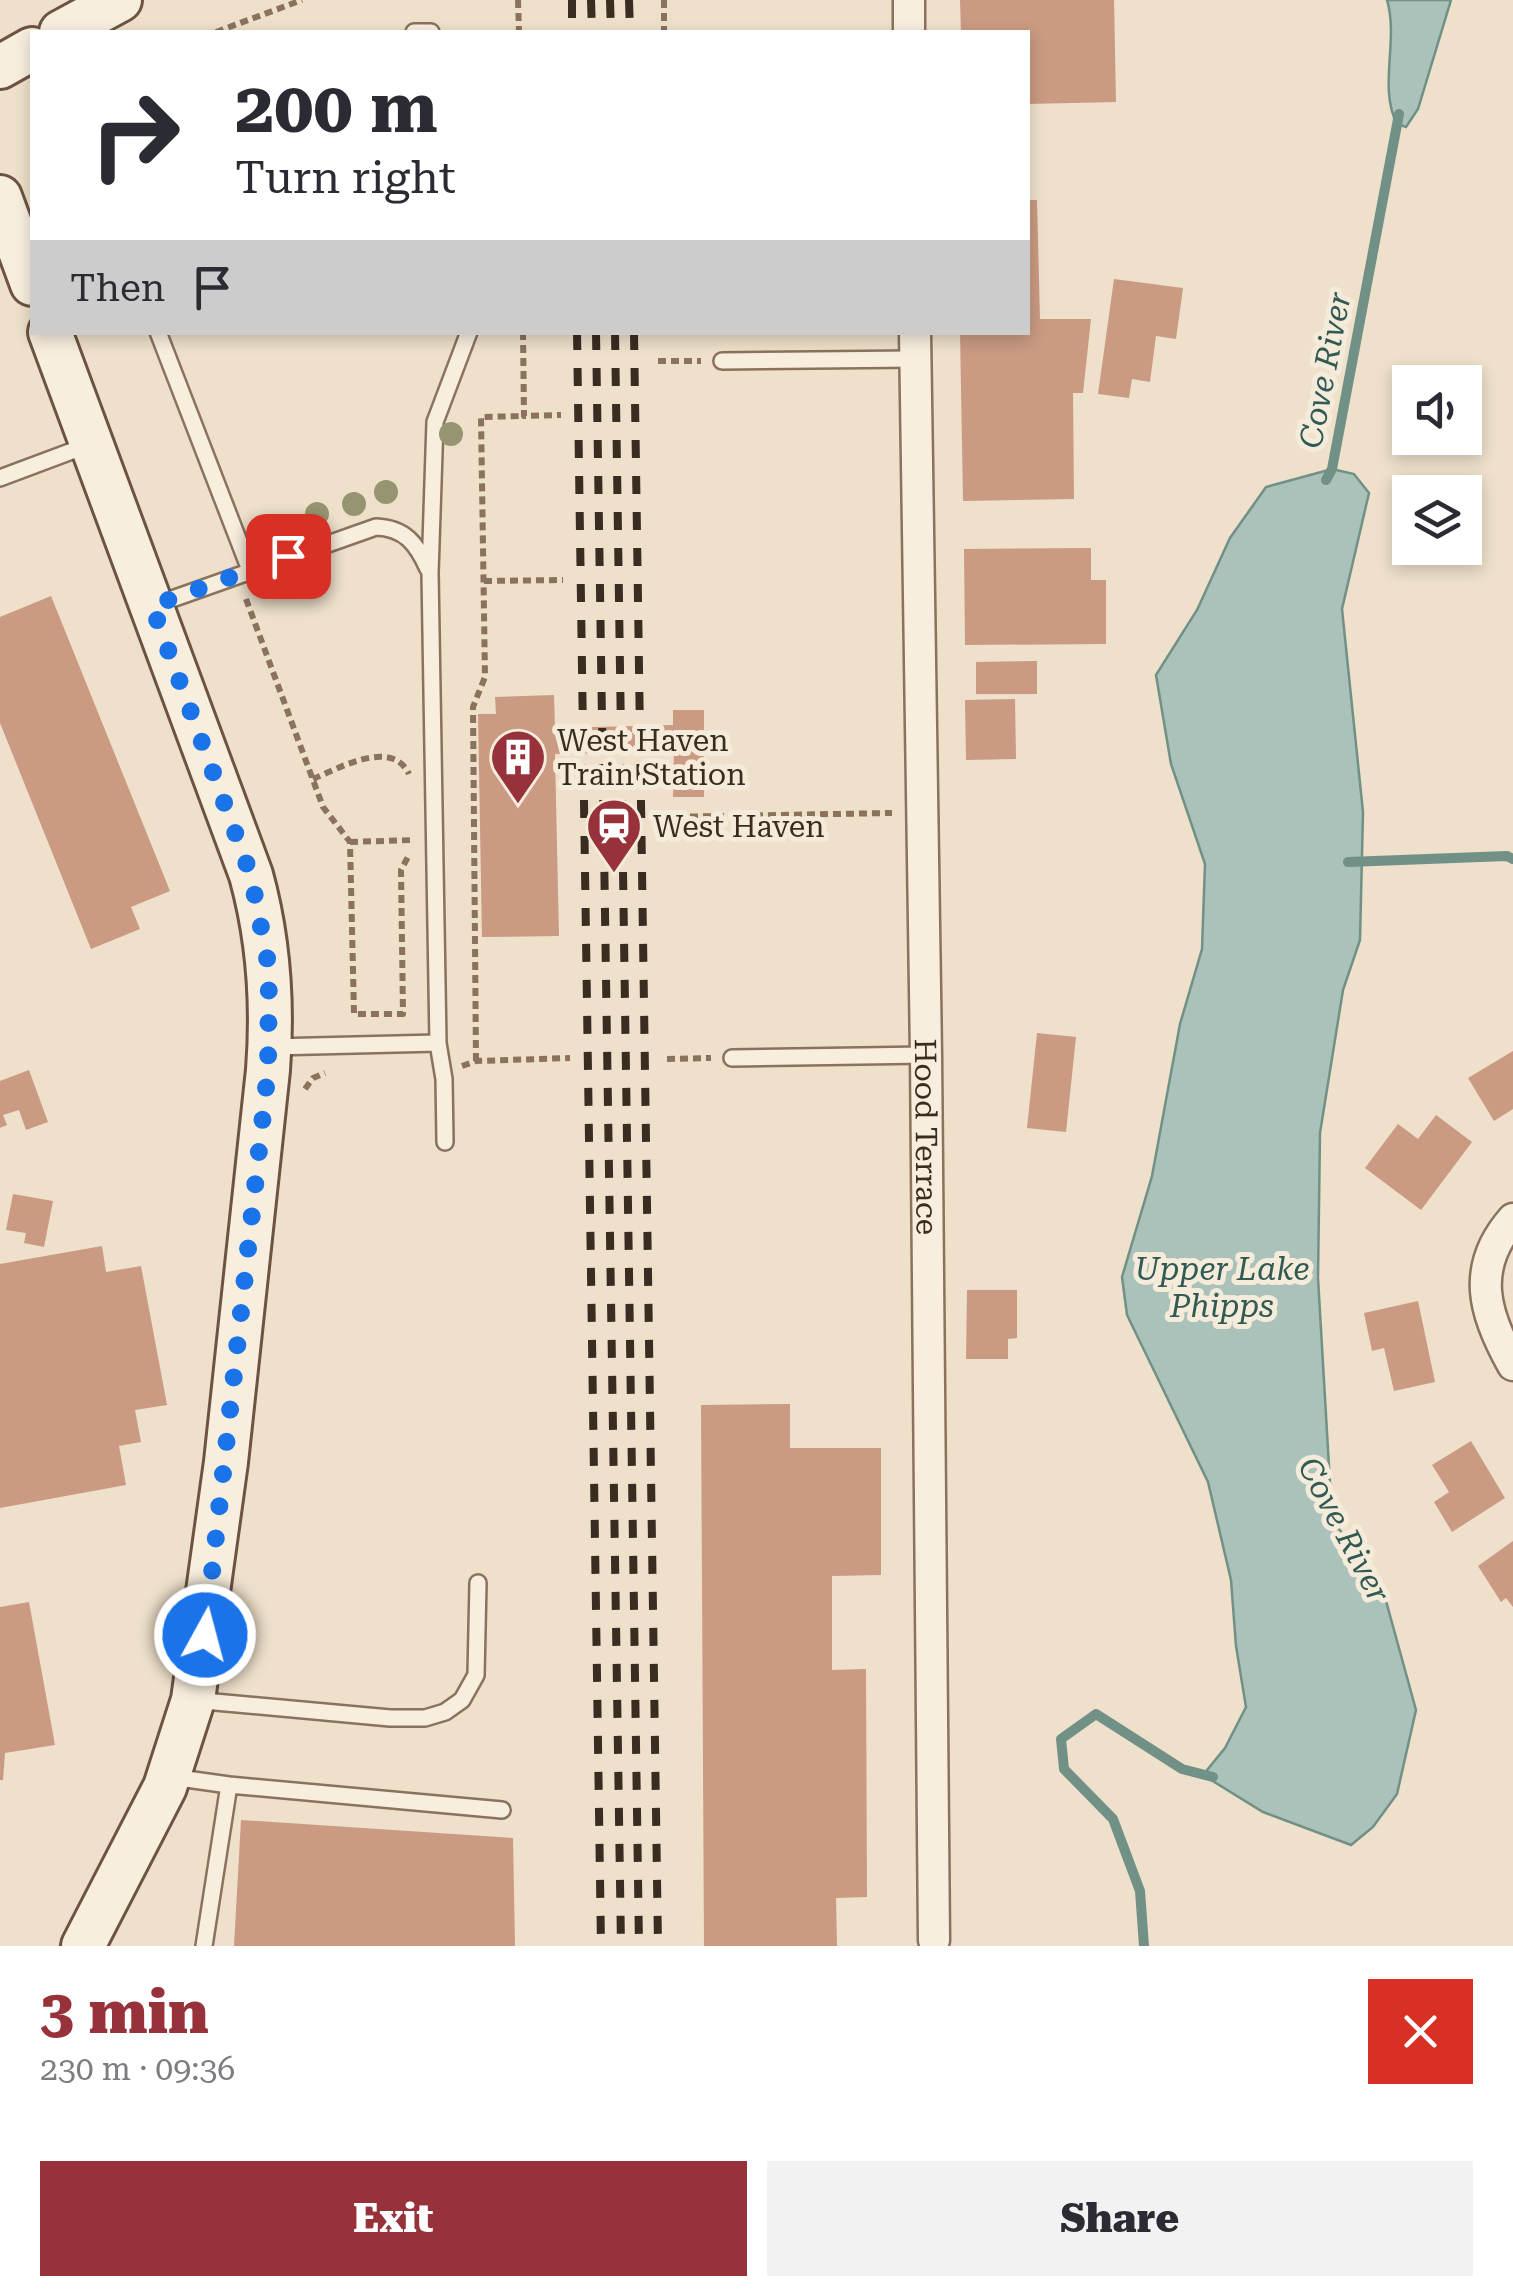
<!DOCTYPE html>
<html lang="en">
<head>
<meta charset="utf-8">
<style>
  :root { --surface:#fff; --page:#f2f2f3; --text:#2b2b33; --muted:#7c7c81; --accent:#97313a }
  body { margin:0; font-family:"Roboto Serif",serif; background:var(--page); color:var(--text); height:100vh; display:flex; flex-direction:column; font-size:38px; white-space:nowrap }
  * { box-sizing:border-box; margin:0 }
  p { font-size:32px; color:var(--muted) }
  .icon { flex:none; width:55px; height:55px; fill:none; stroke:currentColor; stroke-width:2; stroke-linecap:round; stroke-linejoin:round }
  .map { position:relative; height:1946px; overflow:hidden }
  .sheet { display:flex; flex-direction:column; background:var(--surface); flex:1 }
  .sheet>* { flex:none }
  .banner { position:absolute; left:30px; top:30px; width:1000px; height:305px; border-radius:0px; box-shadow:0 5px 15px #0003; background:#fff; color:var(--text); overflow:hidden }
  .tools { position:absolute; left:1392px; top:365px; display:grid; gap:20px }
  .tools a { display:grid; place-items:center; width:90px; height:90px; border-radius:0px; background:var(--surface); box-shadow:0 5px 15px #0003; font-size:50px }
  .pin { position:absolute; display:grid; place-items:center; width:85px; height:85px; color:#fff; margin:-42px; border-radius:20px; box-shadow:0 5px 15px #0006 }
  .me { position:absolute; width:110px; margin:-55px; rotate:7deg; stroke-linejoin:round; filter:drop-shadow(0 0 8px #0008) }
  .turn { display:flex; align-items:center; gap:35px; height:210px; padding:0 40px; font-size:45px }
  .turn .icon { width:130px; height:130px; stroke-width:2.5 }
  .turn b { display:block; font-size:70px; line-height:85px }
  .then { display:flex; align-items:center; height:95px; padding:0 40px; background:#0003; gap:20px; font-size:38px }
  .round { display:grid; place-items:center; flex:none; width:105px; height:105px; border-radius:0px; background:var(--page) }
  .summary { display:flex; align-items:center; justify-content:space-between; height:170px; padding:0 40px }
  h1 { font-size:60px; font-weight:800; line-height:75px; color:var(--accent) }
  .action { display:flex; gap:20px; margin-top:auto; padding:20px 40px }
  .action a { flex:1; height:115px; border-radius:0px; background:var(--accent); color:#fff; font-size:40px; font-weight:800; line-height:115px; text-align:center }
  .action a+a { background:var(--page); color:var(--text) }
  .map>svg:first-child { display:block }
</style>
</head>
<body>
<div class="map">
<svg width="1513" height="1946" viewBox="0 0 1513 1946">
  <rect width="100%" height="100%" fill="#eee0ca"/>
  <path fill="#aac2b9" stroke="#719186" stroke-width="2.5" d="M1387,0h64l-33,109 -12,18 -9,-3c-19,-36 2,-84 -10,-124z
    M1332,469l22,5 15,19 -27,116 21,203 -3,128 -17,50 -23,143 -2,145 14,240 54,83 30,109 -19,84 -24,33 -22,18 -88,-33 -60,-37 22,-27 21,-41 -10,-61 -5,-66 -23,-98 -81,-167 -5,-38 30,-101 28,-152 22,-75 3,-85 -34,-100 -15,-89 41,-65 33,-72 36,-51z"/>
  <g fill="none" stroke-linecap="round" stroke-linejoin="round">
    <path stroke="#719186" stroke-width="10" d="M1326,480l6,-11 67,-355
      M1348,862l159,-6 6,3
      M1144,1946l-4,-55 -27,-72 -49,-50 -3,-30 35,-25 86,55 31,8"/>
  </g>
  <path fill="#ca9a82" d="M960,0h154l2,102 -88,2v-72h-67z
    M1028,200h9l3,119h51l-8,74h-10l1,106 -111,2 -3,-169h68z
    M1114,279l69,9 -7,51 -20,-3 -6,46 -18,-3 -3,19 -31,-4z
    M1091,548v32h15v64l-141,1 -1,-96z
    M51,596l119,295 -39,16 9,22 -49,20 -91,-226v-106z
    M1037,661v33h-61v-32z
    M554,695l1,33 118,-3v-15h31v87h-31l1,-45 -119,2 4,182 -77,1 -4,-223h18l-1,-17z
    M1015,699l1,60 -50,1 -1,-60z
    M1037,1033l39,4 -10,95 -39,-4z
    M1513,1051v58l-19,12 -26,-43z
    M29,1070l19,52 -22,8 -7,-20 -16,5 4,10 -7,3v-47z
    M1436,1115l36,27 -51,68 -56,-42 33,-44 20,15z
    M13,1194l40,7 -9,46 -20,-4 2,-10 -20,-3z
    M102,1246l4,26 35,-6 26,139 -32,5 6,32 -22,4 7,39 -126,23v-244z
    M967,1290h50v48l-9,1v20h-42z
    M1418,1301l17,81 -41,9 -10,-43 -12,3 -8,-38z
    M790,1404v44h91v127l-49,1v94l34,-1 1,228 -31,1 1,48h-133l-3,-541z
    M1471,1441l34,57 -53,34 -18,-30 15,-10 -17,-27z
    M1513,1541v66l-7,-9 -5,4 -23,-36z
    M29,1602l26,143 -50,8 -2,27h-3v-173z
    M241,1820l272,18 2,108h-281z"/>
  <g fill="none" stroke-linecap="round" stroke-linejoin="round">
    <g stroke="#8a725f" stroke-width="20">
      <path id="lane" d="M414,32h17
        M158,332l92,238
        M722,361l193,-2
        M0,478l88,-33
        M155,605l221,-78c29,1 41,17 52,42
        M272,1047l166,-4
        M732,1058l194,-3
        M445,1142l-1,-63 -6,-36 -8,-470 5,-151 34,-90
        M193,1700l197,18h35l20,-6 17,-12 14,-25 2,-92
        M172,1777l57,8 -25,161
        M229,1785l273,25"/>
    </g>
    <g stroke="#8a725f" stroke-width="35">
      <g id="street">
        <path d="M909,0v32"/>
        <path id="s1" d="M915,332l11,723 8,885"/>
        <path d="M1513,1219c-43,49 -29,95 0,146"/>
      </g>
    </g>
    <g stroke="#6c5342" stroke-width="48">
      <path id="secondary" d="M61,32l59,-32
        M0,67l32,-18
        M0,197l32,87
        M50,332l201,543c18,65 22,129 17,195l-42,392 -33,238 -28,87 -82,159"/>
    </g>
    <path stroke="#8a725f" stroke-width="6" stroke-dasharray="8 5" stroke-linecap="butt" d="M518,0l1,32
      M664,0v32
      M216,32l86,-32
      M523,332l1,84 37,-1
      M658,361h43
      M484,581l79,-1
      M246,599l77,208 27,35 4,172h49l-2,-144 8,-15
      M313,779c26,-11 79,-41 96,-5
      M664,817l228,-4
      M350,842l64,-2
      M667,1059l44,-1
      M476,1061l-3,-354 12,-30 -4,-260 43,-1
      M462,1066l14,-5 94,-3
      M305,1089l8,-11 12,-5"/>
    <use href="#lane" stroke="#f8eede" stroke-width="15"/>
    <use href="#street" stroke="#f8eede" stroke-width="30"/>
    <use href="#secondary" stroke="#f8eede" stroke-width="42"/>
    <path stroke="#3b2c22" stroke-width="8" stroke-dasharray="18 18" stroke-linecap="butt" d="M572,0v32
      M591,0l1,32
      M610,0l1,32
      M629,0l1,32
      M577,332l24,1614
      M596,332l25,1614
      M615,332l24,1614
      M634,332l24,1614"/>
  </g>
  <g fill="#979571">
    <circle cx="451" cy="434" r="12"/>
    <circle cx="386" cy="492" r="12"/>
    <circle cx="354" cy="504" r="12"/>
    <circle cx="317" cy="514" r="12"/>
    <circle cx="287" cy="530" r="12"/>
  </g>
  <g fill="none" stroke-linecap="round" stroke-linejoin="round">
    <path stroke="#1a73e8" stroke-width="18" stroke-dasharray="0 32.4" d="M205,1635l63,-565 1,-102 -18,-92 -99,-270 136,-50"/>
  </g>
  <defs>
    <g id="building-pin" transform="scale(2.875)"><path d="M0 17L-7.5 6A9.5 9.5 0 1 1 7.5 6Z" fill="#97313a" stroke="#f5ebda"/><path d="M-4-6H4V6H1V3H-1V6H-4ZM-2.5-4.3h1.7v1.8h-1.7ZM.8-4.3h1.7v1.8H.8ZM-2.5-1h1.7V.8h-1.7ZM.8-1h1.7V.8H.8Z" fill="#fff"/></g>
    <g id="station-pin" transform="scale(2.875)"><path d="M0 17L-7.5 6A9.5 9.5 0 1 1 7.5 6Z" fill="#97313a" stroke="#f5ebda"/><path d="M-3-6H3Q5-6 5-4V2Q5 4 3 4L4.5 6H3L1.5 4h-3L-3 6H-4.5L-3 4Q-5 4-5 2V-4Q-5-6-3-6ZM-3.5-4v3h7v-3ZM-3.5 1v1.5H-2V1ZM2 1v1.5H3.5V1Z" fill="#fff"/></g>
  </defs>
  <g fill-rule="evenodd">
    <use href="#building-pin" x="518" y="757"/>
    <use href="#station-pin" x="614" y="826"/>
  </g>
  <g text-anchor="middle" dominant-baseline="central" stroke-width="10" stroke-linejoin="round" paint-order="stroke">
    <g font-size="30" fill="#3b2c22" stroke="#f5ebda" text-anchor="start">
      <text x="557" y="740">West Haven<tspan x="557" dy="34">Train Station</tspan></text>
      <text x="653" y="826">West Haven</text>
    </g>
    <g font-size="30" fill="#3b2c22" stroke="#f5ebda">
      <text stroke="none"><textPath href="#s1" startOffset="805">Hood Terrace</textPath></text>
    </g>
    <g font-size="32" font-style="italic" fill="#325a54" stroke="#f5ebda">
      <text transform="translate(1325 370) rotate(-79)">Cove River</text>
      <text x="1222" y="1269">Upper Lake<tspan x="1222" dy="37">Phipps</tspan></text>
      <text transform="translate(1344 1530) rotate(62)">Cove River</text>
    </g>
  </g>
</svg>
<div class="tools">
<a><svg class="icon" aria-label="sound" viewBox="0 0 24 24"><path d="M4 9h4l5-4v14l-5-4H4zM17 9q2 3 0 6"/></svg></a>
<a><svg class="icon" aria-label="layers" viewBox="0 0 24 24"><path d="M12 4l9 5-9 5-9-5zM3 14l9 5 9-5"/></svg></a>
</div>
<div class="pin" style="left:288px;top:556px;background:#d93025"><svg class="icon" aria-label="arrive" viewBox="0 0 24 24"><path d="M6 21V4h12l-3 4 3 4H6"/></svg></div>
<svg class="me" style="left:205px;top:1635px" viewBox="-20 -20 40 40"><circle r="17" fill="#1a73e8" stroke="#fff" stroke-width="3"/><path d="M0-11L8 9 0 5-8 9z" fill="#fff"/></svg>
<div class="banner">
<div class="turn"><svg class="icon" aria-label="right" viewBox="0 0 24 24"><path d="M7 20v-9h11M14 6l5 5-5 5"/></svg><div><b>200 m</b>Turn right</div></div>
<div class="then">Then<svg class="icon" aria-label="arrive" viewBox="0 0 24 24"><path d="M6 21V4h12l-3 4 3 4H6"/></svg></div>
</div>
</div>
<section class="sheet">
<div class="summary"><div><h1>3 min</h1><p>230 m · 09:36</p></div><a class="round" style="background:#d93025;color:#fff"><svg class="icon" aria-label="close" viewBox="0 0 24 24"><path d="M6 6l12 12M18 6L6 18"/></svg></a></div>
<div class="action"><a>Exit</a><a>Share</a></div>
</section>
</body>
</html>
